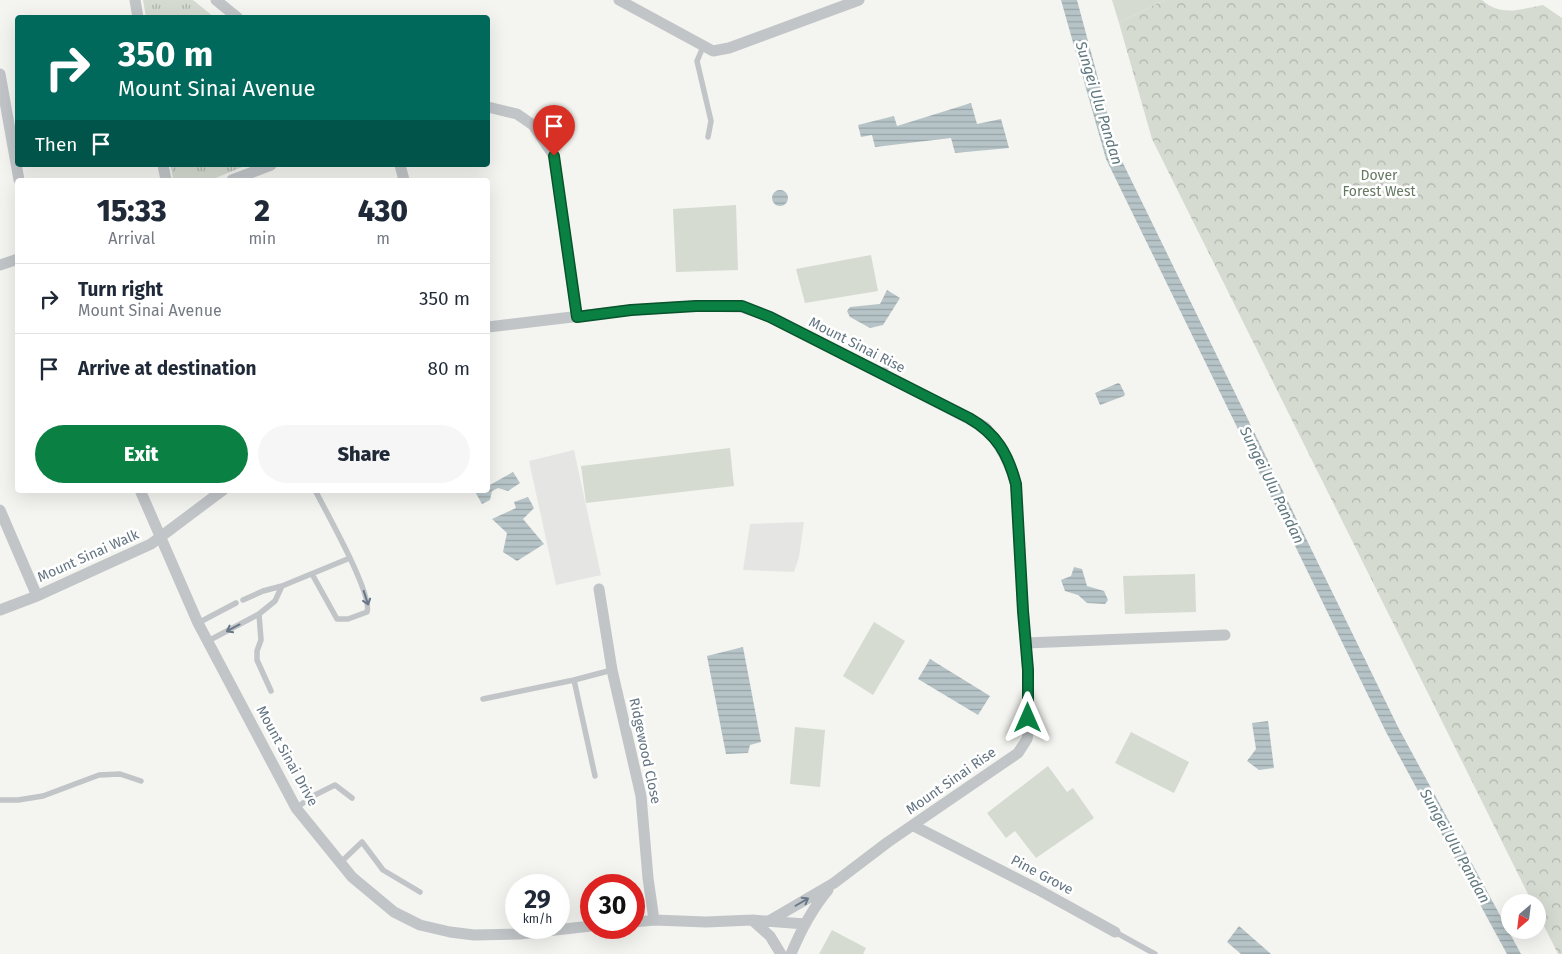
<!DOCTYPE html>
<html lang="en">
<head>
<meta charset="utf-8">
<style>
  :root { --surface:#fff; --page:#f6f6f7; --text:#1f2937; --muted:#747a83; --line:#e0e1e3; --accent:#0b8043 }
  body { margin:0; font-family:"Fira Sans",sans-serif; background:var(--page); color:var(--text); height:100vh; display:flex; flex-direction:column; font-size:19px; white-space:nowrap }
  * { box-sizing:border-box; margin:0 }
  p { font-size:16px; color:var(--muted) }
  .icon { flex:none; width:28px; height:28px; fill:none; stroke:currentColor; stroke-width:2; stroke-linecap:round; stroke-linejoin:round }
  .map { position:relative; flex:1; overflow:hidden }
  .details { position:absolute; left:15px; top:178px; width:475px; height:315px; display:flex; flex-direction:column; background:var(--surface); border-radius:5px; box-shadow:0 5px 20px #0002 }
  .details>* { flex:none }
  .top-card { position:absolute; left:15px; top:15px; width:475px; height:152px; border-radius:5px; box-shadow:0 5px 20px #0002; background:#00695c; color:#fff; overflow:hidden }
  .needle { width:32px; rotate:208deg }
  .buttons { position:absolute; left:1501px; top:894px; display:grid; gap:10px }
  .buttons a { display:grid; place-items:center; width:45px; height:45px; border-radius:50%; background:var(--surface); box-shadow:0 5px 20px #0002; font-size:25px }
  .speed { position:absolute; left:505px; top:874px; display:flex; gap:10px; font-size:25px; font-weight:700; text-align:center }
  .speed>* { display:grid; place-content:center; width:65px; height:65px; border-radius:50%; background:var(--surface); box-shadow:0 5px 20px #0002; line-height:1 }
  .speed small { font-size:12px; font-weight:400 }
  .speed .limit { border:8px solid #d22; background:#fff; color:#111 }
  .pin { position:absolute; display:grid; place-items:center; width:42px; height:42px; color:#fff; margin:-51px -21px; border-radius:50% 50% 50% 0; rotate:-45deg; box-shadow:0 0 5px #0007 }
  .pin .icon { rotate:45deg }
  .me { position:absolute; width:55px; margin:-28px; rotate:0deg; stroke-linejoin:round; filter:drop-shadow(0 0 4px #0008) }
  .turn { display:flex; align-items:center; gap:18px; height:105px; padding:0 20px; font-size:22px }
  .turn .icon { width:65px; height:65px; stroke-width:2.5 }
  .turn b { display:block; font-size:35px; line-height:42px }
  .then { display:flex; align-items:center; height:48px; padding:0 20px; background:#0003; gap:10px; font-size:19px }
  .eta { display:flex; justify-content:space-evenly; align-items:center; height:85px; text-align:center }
  .eta b { font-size:30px; font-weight:800; line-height:35px }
  .button { display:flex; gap:10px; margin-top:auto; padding:10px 20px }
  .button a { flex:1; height:58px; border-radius:30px; background:var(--accent); color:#fff; font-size:20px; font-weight:800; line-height:58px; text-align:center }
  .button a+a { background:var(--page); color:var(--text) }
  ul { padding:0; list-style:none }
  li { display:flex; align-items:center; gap:15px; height:70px; padding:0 20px; border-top:1px solid var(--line) }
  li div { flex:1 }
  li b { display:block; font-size:19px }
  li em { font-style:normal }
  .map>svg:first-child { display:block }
</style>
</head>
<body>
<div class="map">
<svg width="1562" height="954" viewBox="0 0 1562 954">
  <defs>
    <pattern id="forest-crowns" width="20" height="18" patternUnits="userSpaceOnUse" patternTransform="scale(1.25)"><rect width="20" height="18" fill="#d5dbd1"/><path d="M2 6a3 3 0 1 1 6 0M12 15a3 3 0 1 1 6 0" fill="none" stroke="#b0b6af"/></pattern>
    <pattern id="park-tufts" width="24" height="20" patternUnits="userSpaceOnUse" patternTransform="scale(1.25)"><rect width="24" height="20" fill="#d5dbd1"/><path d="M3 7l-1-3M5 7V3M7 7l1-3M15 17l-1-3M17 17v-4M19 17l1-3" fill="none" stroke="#b0b6af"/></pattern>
    <pattern id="water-rules" width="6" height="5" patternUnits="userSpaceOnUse" patternTransform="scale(1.25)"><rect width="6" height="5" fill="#b6c4c7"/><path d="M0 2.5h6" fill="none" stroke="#98a4a7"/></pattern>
  </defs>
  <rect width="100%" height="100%" fill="#f4f4f0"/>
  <path fill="#e5e6e4" d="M574,450l27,125 -45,10 -27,-124z
    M804,522l-5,35 -5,15 -51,-2 7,-46z"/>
  <path fill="#d5dbd1" d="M1112,0h52l-45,23z
    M736,205l2,65 -62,2 -3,-63z
    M871,255l7,36 -73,12 -9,-34z
    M730,448l4,38 -148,17 -5,-37z
    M1195,574l1,38 -71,2 -2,-38z
    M874,622l31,19 -32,54 -30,-19z
    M795,727l30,3 -5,57 -30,-3z
    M1131,732l58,30 -15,31 -59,-30z
    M1048,766l19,26 6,-4 21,30 -58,40 -21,-27 -9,7 -19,-25z
    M832,930l34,18 -3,6h-44z"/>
  <path fill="url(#forest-crowns)" d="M1164,0h318c19,17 38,9 61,5l19,13v936h-4l-20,-40v-12h-6l-380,-763 -33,-116z"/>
  <path fill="url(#park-tufts)" d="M143,0h50l21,17h-68z
    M171,165h76l-36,15h-38z"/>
  <path fill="url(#water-rules)" d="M1061,0h16l41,153 280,574 123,227h-14l-121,-222 -280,-573z
    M971,103l6,21 24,-5 8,29 -54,5 -4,-15 -76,9 -3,-12 -11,2 -3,-12 36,-9 3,10z
    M772 198a8 8 0 1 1 16 0a8 8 0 1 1-16 0Z
    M887,290l13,8 -17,27 -13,3 -20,-11 -3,-6 3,-4 30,-3z
    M1118,383l2,1 5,10 -1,2 -24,9 -5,-12z
    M513,472l7,11 -12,8 -10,-3 -6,3 -2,9 -8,4 -8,-14h14v-4z
    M528,497l6,11 -11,11 21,25 -27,17 -14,-9 4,-19 -15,-14 24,-11 -2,-6z
    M1074,567l8,2 5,17 17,5 4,9 -3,4 -18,-1 -9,-8 -13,-4 -4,-11 10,-4z
    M743,647l18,95 -11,3 -2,8 -22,1 -19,-98z
    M930,659l60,37 -12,19 -60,-36z
    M1268,721l6,47 -15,2 -12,-9 9,-12 -4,-26z
    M1239,926l32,28h-30l-14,-12z"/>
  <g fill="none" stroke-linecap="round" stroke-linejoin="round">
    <path stroke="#c1c5c8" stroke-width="5.5" d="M703,47l-6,14 14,60 -3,16
      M882,374l7,-11
      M312,574l25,45h11l19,-7c6,-18 -42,-102 -52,-122
      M243,600l20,-9 19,-5 68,-28
      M259,614l2,26 -4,11v9l14,31
      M198,623l38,-20
      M208,641l51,-27 16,-13 7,-15
      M574,680l21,96
      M483,699l91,-19 38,-10
      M0,800h18l25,-4 56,-21 21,-1 21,7
      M296,808l17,-12 22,-11 17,13
      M340,863l22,-21 21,28 37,22
      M1115,932l40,22"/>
    <path stroke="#c1c5c8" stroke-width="11" d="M135,0l3,18
      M216,0l22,18
      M619,0l94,51 16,-3 130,-48
      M0,74l19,106
      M488,107l29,7 16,11 21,31 23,161
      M163,165l3,15
      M400,165l4,15
      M232,180l39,-15
      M0,265l18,-6
      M488,327l143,-17 64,-4 46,1 30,10 214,110c15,17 25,36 31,58l7,126 5,59v64l-1,5 -9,14 -130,89 -54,41 -65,38
      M140,490l58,133 98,185 56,69 42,35 26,13 30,7 24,3 46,-1 71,-8
      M0,510l37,86
      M599,589l13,81 29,126 7,82 6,42
      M0,610l37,-14 114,-52 72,-54
      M1026,643l199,-8
      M914,826l123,63 78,43
      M752,920l18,16 11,18
      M634,922l20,-2 52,2 46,-2 53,4
      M791,954c10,-24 21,-45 37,-64"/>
  </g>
  <defs><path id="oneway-shaft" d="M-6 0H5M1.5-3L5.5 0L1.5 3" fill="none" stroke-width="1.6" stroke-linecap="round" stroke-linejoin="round" transform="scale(1.25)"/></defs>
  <g stroke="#687886">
    <use href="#oneway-shaft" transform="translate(366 598) rotate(72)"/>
    <use href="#oneway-shaft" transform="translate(233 628) rotate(152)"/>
    <use href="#oneway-shaft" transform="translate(802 902) rotate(-30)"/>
  </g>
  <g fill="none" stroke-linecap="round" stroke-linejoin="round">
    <g stroke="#07532c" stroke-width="12">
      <path id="route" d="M554,156l23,161 54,-7 65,-4h46l28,11 199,101c28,16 39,36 47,66l7,127 5,59v48"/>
    </g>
    <use href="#route" stroke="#0b8043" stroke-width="9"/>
  </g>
  <g text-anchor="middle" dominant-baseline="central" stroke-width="5" stroke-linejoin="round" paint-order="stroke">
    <g font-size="14" fill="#667962" stroke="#fff">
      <text x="1379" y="175">Dover<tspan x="1379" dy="16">Forest West</tspan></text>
    </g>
    <g font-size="14" fill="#637482" stroke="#fff">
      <text transform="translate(857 345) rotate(27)">Mount Sinai Rise</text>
      <text transform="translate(88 556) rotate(-24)">Mount Sinai Walk</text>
      <text transform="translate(645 751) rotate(78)">Ridgewood Close</text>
      <text transform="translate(287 756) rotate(61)">Mount Sinai Drive</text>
      <text transform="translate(951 781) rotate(-35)">Mount Sinai Rise</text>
      <text transform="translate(1042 875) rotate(28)">Pine Grove</text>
    </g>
    <g font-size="15" font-style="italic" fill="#5f777f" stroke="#fff">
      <text transform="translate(1099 103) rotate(73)">Sungei Ulu Pandan</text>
      <text transform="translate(1272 485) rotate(64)">Sungei Ulu Pandan</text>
      <text transform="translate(1455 846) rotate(61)">Sungei Ulu Pandan</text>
    </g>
  </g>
</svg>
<div class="buttons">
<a><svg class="needle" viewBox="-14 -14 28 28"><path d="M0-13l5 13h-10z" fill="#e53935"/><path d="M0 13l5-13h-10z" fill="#747a83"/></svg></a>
</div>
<div class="speed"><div>29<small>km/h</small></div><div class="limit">30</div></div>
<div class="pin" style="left:554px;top:156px;background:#d93025"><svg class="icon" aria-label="arrive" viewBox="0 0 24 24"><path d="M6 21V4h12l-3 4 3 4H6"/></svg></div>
<svg class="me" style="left:1028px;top:718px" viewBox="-20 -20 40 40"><path d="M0-17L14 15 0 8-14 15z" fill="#0b8043" stroke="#fff" stroke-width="4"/></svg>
<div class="top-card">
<div class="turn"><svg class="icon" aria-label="right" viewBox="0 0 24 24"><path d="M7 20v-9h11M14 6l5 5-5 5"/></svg><div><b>350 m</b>Mount Sinai Avenue</div></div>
<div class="then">Then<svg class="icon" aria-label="arrive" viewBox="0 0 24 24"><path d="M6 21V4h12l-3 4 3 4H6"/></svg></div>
</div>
<section class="details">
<div class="eta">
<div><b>15:33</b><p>Arrival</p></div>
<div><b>2</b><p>min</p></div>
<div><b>430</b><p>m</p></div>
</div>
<ul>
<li><svg class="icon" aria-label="right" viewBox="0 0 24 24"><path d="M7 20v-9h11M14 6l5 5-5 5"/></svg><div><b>Turn right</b><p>Mount Sinai Avenue</p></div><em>350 m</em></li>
<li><svg class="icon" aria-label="arrive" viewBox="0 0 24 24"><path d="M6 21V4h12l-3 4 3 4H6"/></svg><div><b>Arrive at destination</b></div><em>80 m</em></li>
</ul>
<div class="button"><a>Exit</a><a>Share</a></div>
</section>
</div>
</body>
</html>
